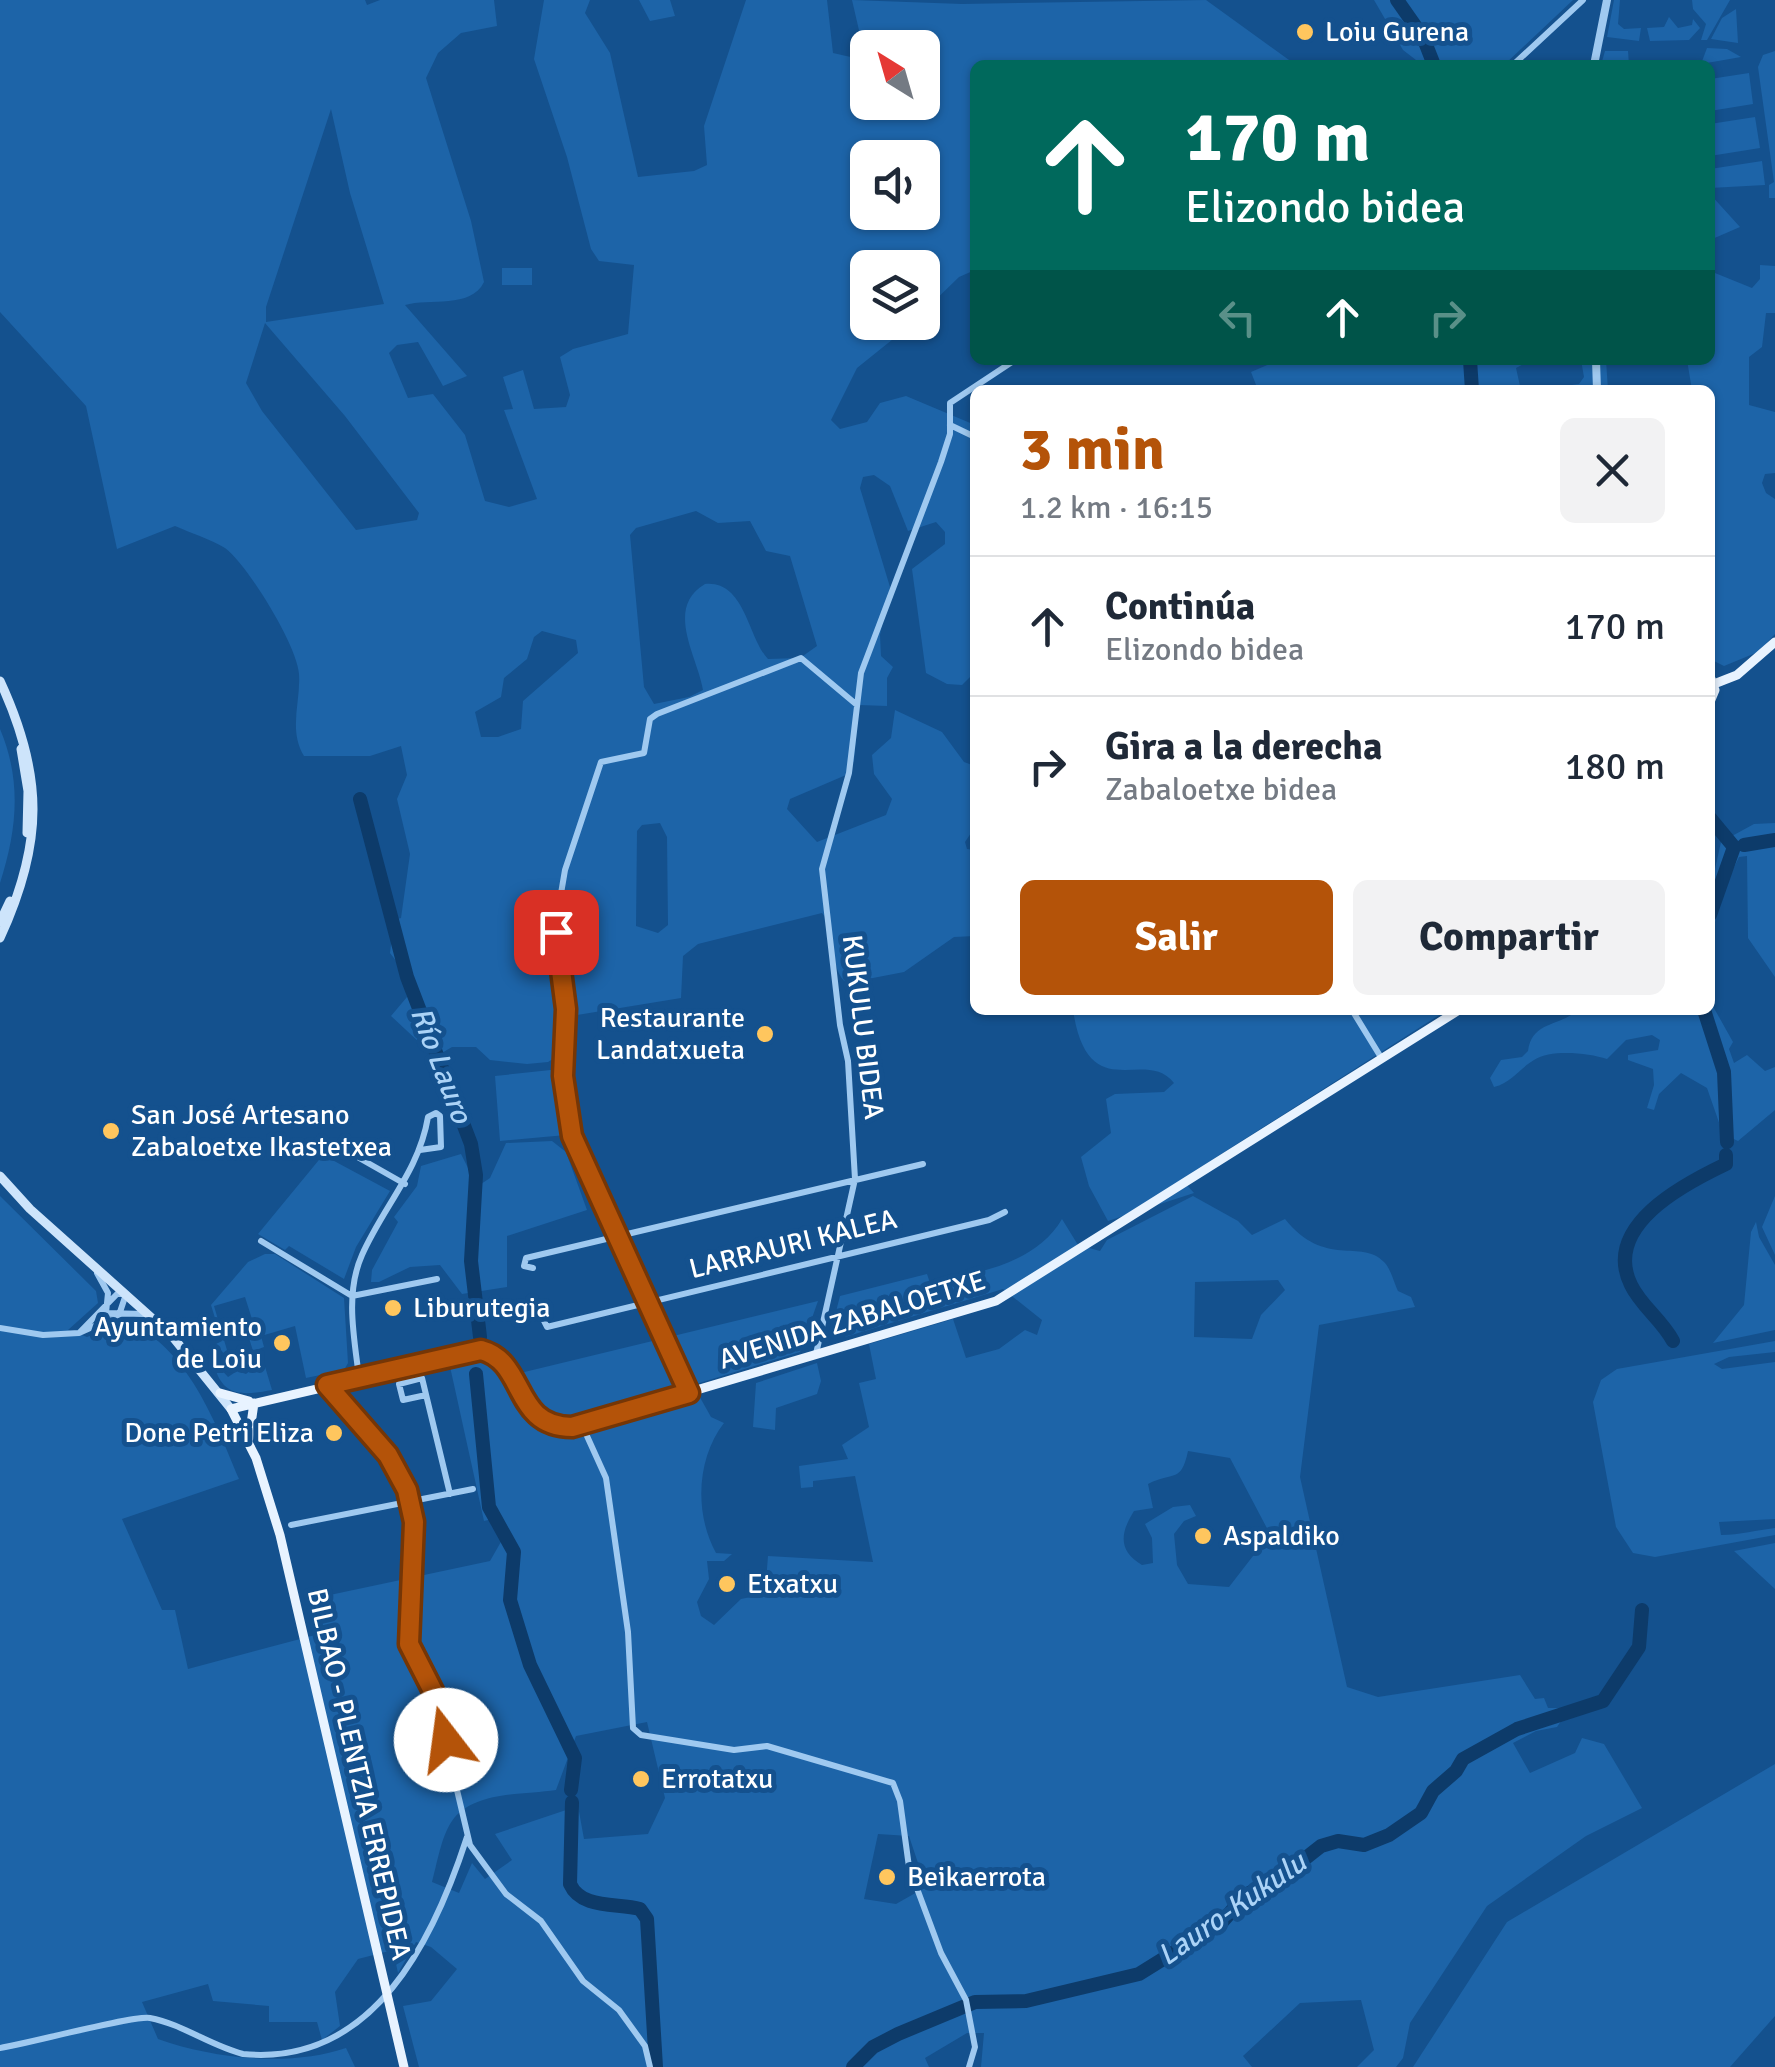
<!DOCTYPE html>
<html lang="es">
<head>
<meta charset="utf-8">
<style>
  :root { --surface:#fff; --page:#f2f2f3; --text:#1f2937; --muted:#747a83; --line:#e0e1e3; --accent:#b45309 }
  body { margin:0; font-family:Signika,sans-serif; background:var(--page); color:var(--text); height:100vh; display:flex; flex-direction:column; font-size:38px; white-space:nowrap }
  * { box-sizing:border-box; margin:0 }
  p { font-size:32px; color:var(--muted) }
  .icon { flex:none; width:55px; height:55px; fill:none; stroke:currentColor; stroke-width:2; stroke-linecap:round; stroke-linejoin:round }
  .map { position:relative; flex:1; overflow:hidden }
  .drawer { position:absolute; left:970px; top:385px; width:745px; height:630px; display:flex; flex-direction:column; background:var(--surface); border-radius:15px; box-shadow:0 2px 8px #0004 }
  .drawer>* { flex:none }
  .top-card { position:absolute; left:970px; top:60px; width:745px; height:305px; border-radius:15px; box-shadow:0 2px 8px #0004; background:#00695c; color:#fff; overflow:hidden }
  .needle { width:65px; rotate:323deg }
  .buttons { position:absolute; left:850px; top:30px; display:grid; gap:20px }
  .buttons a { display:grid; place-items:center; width:90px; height:90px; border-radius:15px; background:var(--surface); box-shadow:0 2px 8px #0004; font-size:50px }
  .pin { position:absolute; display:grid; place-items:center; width:85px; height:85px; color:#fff; margin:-42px; border-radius:20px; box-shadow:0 5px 15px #0006 }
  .me { position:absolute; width:110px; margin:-55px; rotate:345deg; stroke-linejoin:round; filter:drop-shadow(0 0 8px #0008) }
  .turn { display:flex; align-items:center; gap:35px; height:210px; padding:0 50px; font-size:45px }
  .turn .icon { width:130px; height:130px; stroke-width:2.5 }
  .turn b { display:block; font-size:70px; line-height:85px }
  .lanes { display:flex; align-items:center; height:95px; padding:0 50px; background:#0003; justify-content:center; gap:50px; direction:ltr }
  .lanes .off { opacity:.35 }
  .round { display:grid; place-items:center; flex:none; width:105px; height:105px; border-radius:15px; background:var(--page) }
  .headline { display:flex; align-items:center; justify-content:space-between; height:170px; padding:0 50px }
  h1 { font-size:60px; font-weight:700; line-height:75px; color:var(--accent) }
  .primary-button { display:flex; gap:20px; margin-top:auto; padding:20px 50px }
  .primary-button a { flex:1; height:115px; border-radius:15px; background:var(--accent); color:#fff; font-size:40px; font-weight:700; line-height:115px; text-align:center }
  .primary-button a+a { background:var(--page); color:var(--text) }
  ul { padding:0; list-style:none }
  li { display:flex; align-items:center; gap:30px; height:140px; padding:0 50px; border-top:2px solid var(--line) }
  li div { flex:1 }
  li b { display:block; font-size:38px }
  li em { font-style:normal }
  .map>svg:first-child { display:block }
</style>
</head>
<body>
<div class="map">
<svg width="1775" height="2067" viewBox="0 0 1775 2067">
  <rect width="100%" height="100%" fill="#14518e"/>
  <path fill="#1d64a8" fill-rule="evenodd" d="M0,0h365l2,5 13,-5h114l3,26 -36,7 -23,20 -12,25 45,143 13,61c-13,27 -55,16 -79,23l62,71 -24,10 -25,-44 -21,3 -8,8 19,45 25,-4 32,41 20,66 24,6 28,-8 -33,-89 9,-1 -10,-32 20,-7 11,39 32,-2 4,-12 -10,-38 13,-8 55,-15 6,-69 -35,-4 -8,-12 -24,-92 -33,-98 10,-59h46l-5,13 25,40 28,124 56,-6 13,-6 -3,-39 42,-126h81l6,53 22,5 9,-6 -12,-52 110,4 244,-4 90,65h-321v205l-16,7 -36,35 -1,-44h-54v54l45,1 -56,45 -26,52 9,9 27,-7 13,-19 26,-7 69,29v247l-13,13 -15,-1 -21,-11 -14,-104 33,-25v-12l-9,-10 -28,9 -18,-45 -16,-11 -11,2 -3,11 30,99 -10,48 1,21 12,11 -6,11v28l-28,-1 -5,56 -8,14 -56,24 -3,10 30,33 69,-27 6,-16 -18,-25 -2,-19 19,-17 4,-28 47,22 22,30 11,4v61l-10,15 2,7 8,1v86l-21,1 -50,35 -57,11c-19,-13 -9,-52 -25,-70l-124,31 -15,12 -2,42 -110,18 -10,38 -13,8 -21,2 -37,-4 -14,-13h-24l-17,10 -44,-41 16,-19 -4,-27 -13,-17 4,-33 7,-2 9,-64 -13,-55 10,-24 -6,-29 -31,10h-66c-16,-26 -3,-55 -5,-82 -2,-29 -52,-110 -74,-126 -15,-9 -34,-15 -50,-22l-58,23 -31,-143 -86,-94zM868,48h54v54h-54zM331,109l19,84 34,111 -118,18v-15zM868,158h54v54h-54zM265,323l80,93 74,97 -2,7 -61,10 -94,-119 -16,-28zM696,511l22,12 32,-2 16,30 24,5 27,90 -17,12 -32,1c-20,-21 -23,-79 -63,-75 -41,24 -7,73 -2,106l-14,7 -35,7 -10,-17 -14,-152 6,-7zM542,631l34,9 2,13 -55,48 -2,28 -23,8h-17l-6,-25 26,-15 3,-19 23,-19 7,-22zM660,823l7,14 1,88 -10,8 -22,-7 1,-95 5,-6z
    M639,0h31l5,16 -25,5z
    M1374,0h199l-69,65h-89l1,-5 -13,-10z
    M1614,0h6l-2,24 6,5 17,-1 -2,13 -32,-4z
    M1692,0h38l-23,40h-6l5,-16 -13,-15z
    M1736,9l2,34 -27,-4 11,-21z
    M1669,17l9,11 14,-3 1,-6 7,9 -11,12 -39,1 -3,-13 17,-1z
    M1707,48l20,1 14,8 -40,7z
    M1605,51h23l1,14h-28z
    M1775,51v147h-6v-13l5,-3 -16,-115 5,-12z
    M1749,73l4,31 -43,7v-32z
    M1755,117l5,31 -50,8v-32z
    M1762,161l3,24 -55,3v-19z
    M1710,194l30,33 -30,13z
    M1760,265l15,1v47h-9l-4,34 -13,10v48l26,7v61l-10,1 -3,9 4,10 9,6v135l-17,18 -34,14 -14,-7v-269h-18l-5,-30h23v-89l42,17 8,-9z
    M502,268h30v17h-30z
    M1279,360h252l-15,8 4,18 6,4h-268l-7,-18z
    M1581,360h25l2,30h-72l43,-6 5,-7z
    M0,729c22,52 17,101 0,154z
    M1775,823v154l-27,-39 -1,-82 -8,1c-16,33 -31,70 -25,107l-4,2v-75l11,-49 33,-18z
    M1710,1001l23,41 -4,7 5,14 13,-8 18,16 10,-4v43l-37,31 -15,-7 -16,-46 -26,-15 -22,21 -5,16 -7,-2 7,-23 -1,-16 -25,-9v-5l30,-5 2,-10 -8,-5 -26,5 -19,19c-19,-6 -56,-10 -73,1 -15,9 -22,22 -40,27l-4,-9 11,-18 21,-3 6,-6c4,-30 31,-24 50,-41h132z
    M1073,1010h374l-254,162 -8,11 9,10 -86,28 -19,-35 -8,-29 30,-24 -5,-34 9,-5 49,-2 10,-9c-29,-37 -86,26 -101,-73z
    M560,1069l6,66 -66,6 -5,-65z
    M552,1141l14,11 21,58 -80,26v51l-45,7 -22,-29 -30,2 -31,15h-8l1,-12 26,-48 -4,-5 23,-31 4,-20 40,-12 13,26 7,4 9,-6 16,-35z
    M323,1155l67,36 -34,56 -12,32 -55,-33 -4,4 -27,-16z
    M0,1196l96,95 2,12 -30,27 19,7 39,-15c61,23 90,102 113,157l-117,40 40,91h13l13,59 131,-35 -8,-35 179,-38 16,-28 -5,-16 -17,4 -35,-159 35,-7 20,22 314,-76 -18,51 -107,33 18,32 13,6c-26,33 -31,88 -8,130l16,1 -8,7h-17l2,18 -12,23 4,14 13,9 27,-26 24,-5 3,-38 105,6 -18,-86 -42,5v6l-12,1 -2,-22 49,-7 -6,-14 27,-18 -10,-44 17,-4 -7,-35 84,-25 13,39 33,-9 26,-19 12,5 5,-15 -39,-31 -158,48 -13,-10 8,-31 87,-22 3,9c47,-10 106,-19 132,-64l16,26 22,6 7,-11 86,-44 45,25 14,14 33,-16c40,50 76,19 99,43 7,7 10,21 14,29l13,6 4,10 -96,18 -19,152 47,210 31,10 142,-22 15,24 9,-1 4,10h10l5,10 -6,9 -21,4 -23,12 17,30 45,-20 7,-15 22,6 38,64 -56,28 -99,70 -77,117 -7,35 -7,9h-39l17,-17 -13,-50 -61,3 -57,53 9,11h-271l3,-34h-17l-42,25 4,9h-510l-16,-61 28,-5 26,-32 -26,-22 -15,-5 -18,31 -5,-23 -35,9 -23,33 5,34 -18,14 -5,-18h-48v-16l-56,-5 -5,-17 -66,18 16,37c56,20 133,28 188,9l9,19h-355zM1278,1280l7,10 -24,25 -9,24 -58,-2 1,-55zM1188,1451l42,7 40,76 -41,53 -41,-3 -11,-19 -3,-31 10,-13 12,-5 -6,-11 -17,2 -28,17 7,14 1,25 -11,2c-24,-14 -22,-32 -8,-54l19,-3 -5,-24c25,-13 33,0 40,-33zM647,1722l18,76 -17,36 -64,5 -6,-33 -83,28 17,26 -27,19 -13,-16 -13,30 -27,-11c5,-18 9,-45 20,-61 21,-30 71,-26 104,-31l20,-54zM878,1834l31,2 17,51 -30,17 -32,-5z
    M1775,1196v59l-13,-28z
    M1756,1222l3,15 16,28v65l-62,13 31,-38 7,-73z
    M265,1254h10l69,44 4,65 -4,7 -38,8 -11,-52 -34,10 3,11 -11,4 -4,-13 8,-3 -12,-38 -31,9 15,51h12l-11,4 -14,-17 6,-3 -11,-36 37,-43z
    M1775,1341v11l-46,5 -15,7 8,5 53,-7v157l-56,3 2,13c19,0 36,-5 54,-7v7l-120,22 -22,-4 -17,-26 -23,-125 8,-22 16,-11z
    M263,1360l9,30c-27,5 -48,8 -57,-22l3,-2 10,11 9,-6 9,3z
    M817,1363l4,18 -4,13 -41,14 -1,22 -22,-3 3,-44z
    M1775,1543v46l-41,-38z
    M1775,1764v252l-45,51h-317l94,-145z"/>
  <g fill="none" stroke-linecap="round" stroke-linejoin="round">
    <path stroke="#0d3b6a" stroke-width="14" d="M1397,0l26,37 11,28
      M1470,360l2,30
      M360,799l47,178 64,167 5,31 -5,86 9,76
      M1710,818l24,29
      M1744,845l31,-5
      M1710,915l24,-68
      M1704,1010l20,62 3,70
      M1673,1341c-11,-21 -32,-35 -42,-56 -29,-59 53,-101 95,-121v-9
      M476,1374l13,133 25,45 -4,48 20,65 45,93 -4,32
      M572,1802l-2,82c11,25 46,19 70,25l7,10 9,148
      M853,2067l20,-20 25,-13 77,-32 51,-1 113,-27 82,-51 25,-28 42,-23 33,-26 17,-5 26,4 25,-10 32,-22 12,-22 23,-20 7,-12 54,-30 86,-28 36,-54 3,-37"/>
    <path stroke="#9fc9f0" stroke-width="6" d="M1513,65l70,-65
      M950,425l25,12
      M1352,1010l30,49
      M338,1146l67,38
      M261,1241l91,55 85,-17
      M533,1268l-9,-2 2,-8 397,-94
      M97,1273l11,20 -2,20 37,1
      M117,1294h9l-7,21 -40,18z
      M541,1315l6,12 442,-107 16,-8
      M0,1328l43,7 36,-2
      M816,1354l39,-175 -7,-118 -8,-36 -18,-156 27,-96 12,-100 80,-211 9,-28v-31l65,-43
      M359,1377c-5,-40 -14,-84 3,-122 21,-48 57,-84 66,-138l8,-4 4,3 1,31 -21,3
      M328,1386l60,69 19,35 7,32 -5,122 25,49 36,152 36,49 35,27 42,60 36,29 26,36 5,21
      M688,1392l-117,-257 -8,-58 3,-68 -10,-86 9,-53 36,-108 43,-9 6,-34 7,-5 144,-56 56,47
      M426,1395l-23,5 -4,-16 23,-6 28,116
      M582,1425l24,53 22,154 5,96 8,7 93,15 33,-4 126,37 7,18 9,66 32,86 25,47 9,47 -6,20
      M291,1525l182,-36
      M0,2048c26,-4 134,-33 150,-30 32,6 61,28 93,36 132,13 192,-118 224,-217"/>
    <path stroke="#9fc9f0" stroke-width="8" d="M1594,65l13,-65
      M1596,360l1,30"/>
    <path stroke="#cde4fb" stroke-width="9" d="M0,681c44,95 44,161 0,257
      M21,749l7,42 -1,42
      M0,922l10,-21
      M0,1176l30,33 142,127 59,73"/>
    <path stroke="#e8f3ff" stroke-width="9" d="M1710,676l5,14 -5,12
      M1714,684l23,-9 38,-33
      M220,1393l29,8
      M249,1438l5,-35
      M404,2067l-124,-532 -24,-77 -25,-49 250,-58c46,10 31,77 91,76l424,-126 463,-291"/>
  </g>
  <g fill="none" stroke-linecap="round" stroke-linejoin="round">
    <g stroke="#753606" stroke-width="25">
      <path id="route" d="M446,1740l-12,-47 -25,-49 5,-122 -7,-32 -19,-35 -61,-70 154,-35c46,12 31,77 91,77l117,-34 -117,-257 -9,-60 3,-67 -10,-77"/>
    </g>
    <use href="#route" stroke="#b45309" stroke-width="18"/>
  </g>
  <g fill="#ffc65e" stroke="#14518e" stroke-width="4">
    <circle cx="1305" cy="32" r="10"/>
    <circle cx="765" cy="1034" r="10"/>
    <circle cx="111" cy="1131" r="10"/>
    <circle cx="393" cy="1308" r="10"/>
    <circle cx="282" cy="1343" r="10"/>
    <circle cx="334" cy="1433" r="10"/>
    <circle cx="1203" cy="1536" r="10"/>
    <circle cx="727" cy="1584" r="10"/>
    <circle cx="641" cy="1779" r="10"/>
    <circle cx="887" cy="1877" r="10"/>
  </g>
  <g text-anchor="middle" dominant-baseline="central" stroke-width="10" stroke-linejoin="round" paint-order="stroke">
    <g font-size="28" fill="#fff" stroke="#14518e" text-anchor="start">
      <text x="1325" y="32">Loiu Gurena</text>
      <text x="745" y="1018" text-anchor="end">Restaurante<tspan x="745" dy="32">Landatxueta</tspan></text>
      <text x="131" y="1115">San José Artesano<tspan x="131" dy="32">Zabaloetxe Ikastetxea</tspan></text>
      <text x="413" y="1308">Liburutegia</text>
      <text x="262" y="1327" text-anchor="end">Ayuntamiento<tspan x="262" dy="32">de Loiu</tspan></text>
      <text x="314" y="1433" text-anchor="end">Done Petri Eliza</text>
      <text x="1223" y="1536">Aspaldiko</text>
      <text x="747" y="1584">Etxatxu</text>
      <text x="661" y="1779">Errotatxu</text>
      <text x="907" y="1877">Beikaerrota</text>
    </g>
    <g font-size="28" fill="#fff" stroke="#14518e">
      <text transform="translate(863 1027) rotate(83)">KUKULU BIDEA</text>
      <text transform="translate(793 1244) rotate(-14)">LARRAURI KALEA</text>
      <text transform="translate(852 1320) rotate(-17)">AVENIDA ZABALOETXE</text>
      <text transform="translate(359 1774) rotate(77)">BILBAO - PLENTZIA ERREPIDEA</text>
    </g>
    <g font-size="30" font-style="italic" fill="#abd3f7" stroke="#14518e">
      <text transform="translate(441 1065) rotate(69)">Río Lauro</text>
      <text transform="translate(1232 1909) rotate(-35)">Lauro-Kukulu</text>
    </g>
  </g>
</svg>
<div class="buttons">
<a><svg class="needle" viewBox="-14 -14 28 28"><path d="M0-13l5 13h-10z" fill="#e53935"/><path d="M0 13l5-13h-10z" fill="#747a83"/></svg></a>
<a><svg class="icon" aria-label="sound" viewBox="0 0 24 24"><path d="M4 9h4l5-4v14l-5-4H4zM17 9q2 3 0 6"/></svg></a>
<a><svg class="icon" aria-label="layers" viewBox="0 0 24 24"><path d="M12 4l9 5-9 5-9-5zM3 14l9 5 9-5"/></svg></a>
</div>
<div class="pin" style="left:556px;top:932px;background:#d93025"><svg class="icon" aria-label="arrive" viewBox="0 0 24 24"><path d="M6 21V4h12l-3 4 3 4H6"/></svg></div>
<svg class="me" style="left:446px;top:1740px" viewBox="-20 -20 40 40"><circle r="19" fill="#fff"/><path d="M0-13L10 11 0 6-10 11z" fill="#b45309"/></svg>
<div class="top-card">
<div class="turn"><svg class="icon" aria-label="ahead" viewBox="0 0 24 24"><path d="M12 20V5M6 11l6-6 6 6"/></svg><div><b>170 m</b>Elizondo bidea</div></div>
<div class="lanes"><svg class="icon off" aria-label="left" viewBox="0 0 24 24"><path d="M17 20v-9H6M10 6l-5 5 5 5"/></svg><svg class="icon" aria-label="ahead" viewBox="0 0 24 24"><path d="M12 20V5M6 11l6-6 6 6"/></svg><svg class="icon off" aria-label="right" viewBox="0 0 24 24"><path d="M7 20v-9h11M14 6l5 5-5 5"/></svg></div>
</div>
<section class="drawer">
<div class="headline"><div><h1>3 min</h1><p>1.2 km · 16:15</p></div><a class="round"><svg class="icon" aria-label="close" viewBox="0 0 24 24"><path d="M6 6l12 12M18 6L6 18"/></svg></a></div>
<ul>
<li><svg class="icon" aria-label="ahead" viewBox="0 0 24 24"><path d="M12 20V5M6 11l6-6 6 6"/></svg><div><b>Continúa</b><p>Elizondo bidea</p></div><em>170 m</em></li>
<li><svg class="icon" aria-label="right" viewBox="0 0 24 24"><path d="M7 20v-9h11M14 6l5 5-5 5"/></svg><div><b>Gira a la derecha</b><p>Zabaloetxe bidea</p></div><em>180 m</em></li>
</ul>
<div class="primary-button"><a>Salir</a><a>Compartir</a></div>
</section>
</div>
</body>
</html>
